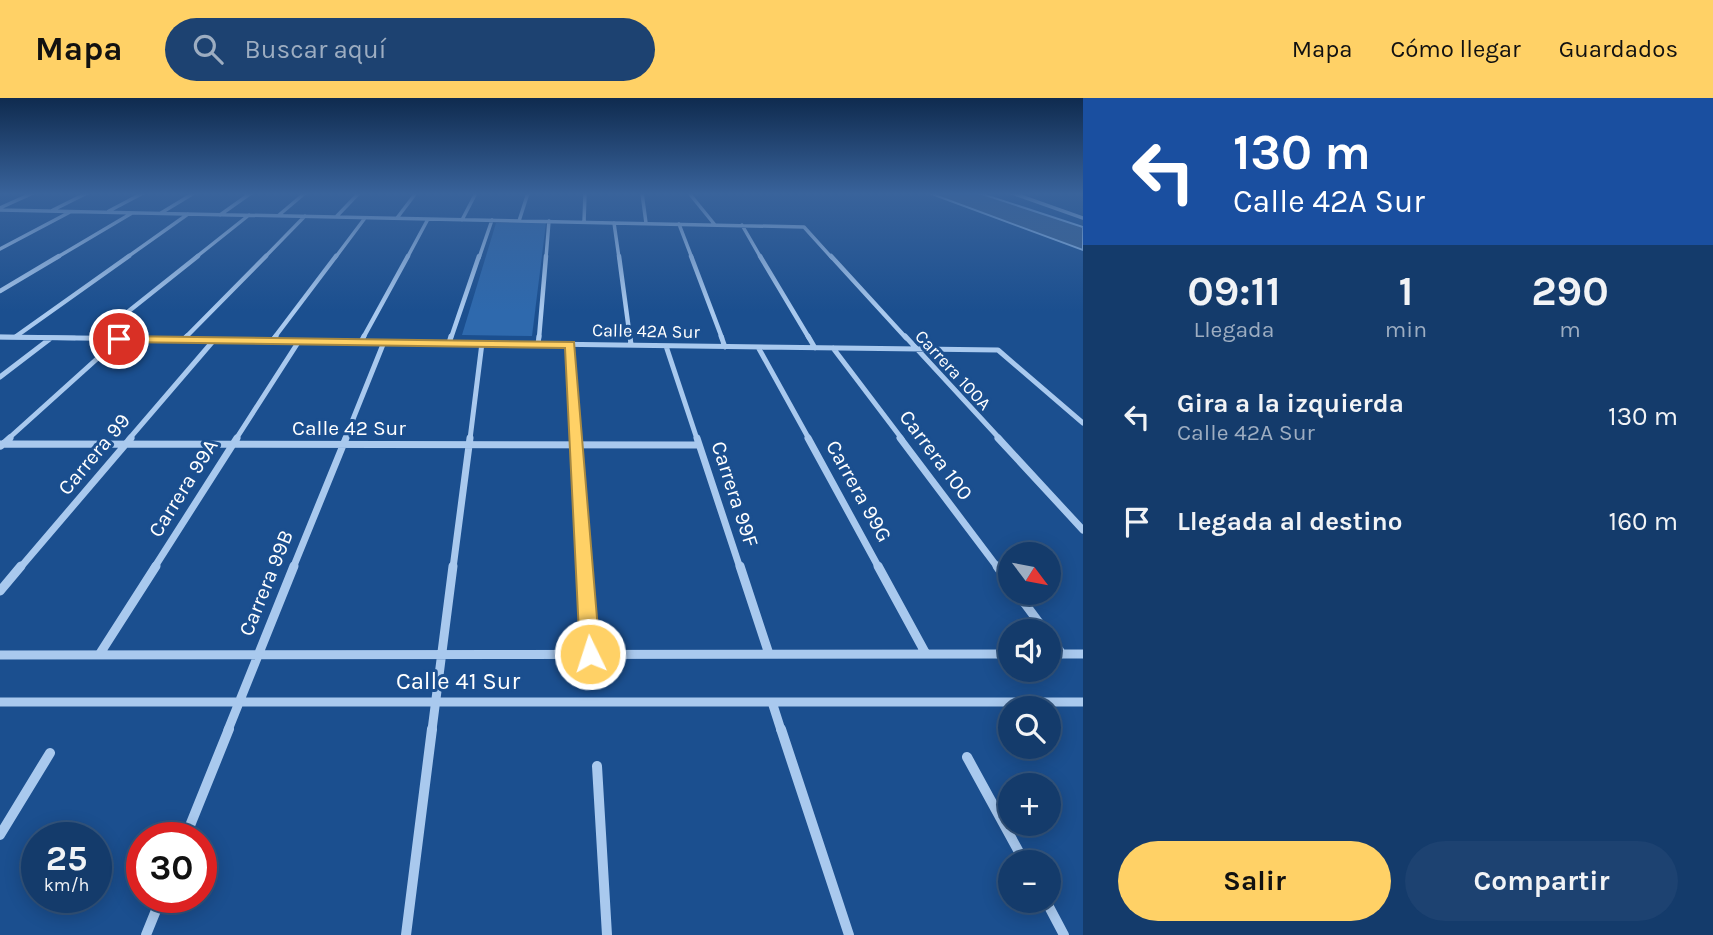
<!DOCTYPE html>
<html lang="es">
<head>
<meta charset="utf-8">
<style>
  :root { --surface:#143b6b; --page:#1d4271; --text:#f1f3f6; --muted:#9dadc1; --line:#33557e; --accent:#ffd166 }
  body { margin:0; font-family:Karla,sans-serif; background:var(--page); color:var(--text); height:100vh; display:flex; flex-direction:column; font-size:26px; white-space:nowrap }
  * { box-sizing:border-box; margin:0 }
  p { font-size:23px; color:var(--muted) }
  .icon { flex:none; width:38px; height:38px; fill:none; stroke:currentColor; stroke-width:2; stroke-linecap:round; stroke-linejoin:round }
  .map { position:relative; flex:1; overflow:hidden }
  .side { display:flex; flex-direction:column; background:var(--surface); width:630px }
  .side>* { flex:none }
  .hud { background:#1a4fa0; color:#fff; overflow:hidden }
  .needle { width:46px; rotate:122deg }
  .fabs { position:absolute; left:998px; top:444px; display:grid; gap:14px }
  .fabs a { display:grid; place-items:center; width:63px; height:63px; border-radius:50%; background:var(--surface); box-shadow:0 4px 18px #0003,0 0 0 2px var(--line); font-size:35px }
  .speed { position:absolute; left:21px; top:724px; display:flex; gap:14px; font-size:35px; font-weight:700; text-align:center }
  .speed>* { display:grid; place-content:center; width:91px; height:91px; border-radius:50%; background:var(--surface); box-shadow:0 4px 18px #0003,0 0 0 2px var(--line); line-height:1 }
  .speed small { font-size:18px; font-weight:400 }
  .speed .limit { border:10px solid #d22; background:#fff; color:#111 }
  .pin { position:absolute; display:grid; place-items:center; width:60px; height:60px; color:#fff; margin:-30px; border:4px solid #fff; border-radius:50%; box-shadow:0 2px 7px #0007 }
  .me { position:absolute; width:77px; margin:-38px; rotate:356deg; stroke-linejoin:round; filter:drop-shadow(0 0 5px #0008) }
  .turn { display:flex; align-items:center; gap:24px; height:147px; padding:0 35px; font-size:32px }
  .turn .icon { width:91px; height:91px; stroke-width:2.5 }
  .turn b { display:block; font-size:49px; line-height:60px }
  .eta { display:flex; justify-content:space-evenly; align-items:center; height:119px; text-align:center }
  .eta b { font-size:42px; font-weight:700; line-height:49px }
  .cta { display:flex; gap:14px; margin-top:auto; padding:14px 35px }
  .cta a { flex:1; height:80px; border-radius:42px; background:var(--accent); color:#111; font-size:28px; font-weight:700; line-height:80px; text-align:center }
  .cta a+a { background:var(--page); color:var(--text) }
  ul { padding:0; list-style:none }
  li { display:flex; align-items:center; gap:21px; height:105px; padding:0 35px }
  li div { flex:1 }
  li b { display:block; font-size:26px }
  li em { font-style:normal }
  header { display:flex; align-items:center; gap:42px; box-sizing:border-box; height:98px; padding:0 35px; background:var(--accent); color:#111 }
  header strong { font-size:33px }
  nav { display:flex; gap:38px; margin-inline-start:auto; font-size:24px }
  .search { width:490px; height:63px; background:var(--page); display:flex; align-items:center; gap:18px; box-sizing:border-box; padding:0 24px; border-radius:38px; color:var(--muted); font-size:26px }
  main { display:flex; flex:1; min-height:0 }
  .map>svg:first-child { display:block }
</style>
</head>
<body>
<header>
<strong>Mapa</strong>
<div class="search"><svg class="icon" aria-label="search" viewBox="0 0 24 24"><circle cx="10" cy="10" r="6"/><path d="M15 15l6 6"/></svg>Buscar aquí</div>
<nav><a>Mapa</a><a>Cómo llegar</a><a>Guardados</a></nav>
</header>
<main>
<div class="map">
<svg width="1083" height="837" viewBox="0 0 1083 837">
  <rect width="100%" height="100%" fill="#1b4f8f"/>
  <path fill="#2e69ad" d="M496,125h50l-14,113 -70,-1z"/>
  <path fill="#3c6290" stroke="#9cc4f0" stroke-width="2" d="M929,95h50l104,34v23z"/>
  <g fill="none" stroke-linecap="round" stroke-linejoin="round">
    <path stroke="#a9c9ee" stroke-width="3.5" d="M642,95l4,30
      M689,95l26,32
      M1012,95l71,25
      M0,110l33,-15
      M0,112l804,17 28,31
      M53,112l34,-17
      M109,113l34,-18
      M161,115l33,-20
      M220,117l31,-22
      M279,117l26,-22
      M336,119l23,-24
      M397,120l19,-25
      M462,122l14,-27
      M519,123l9,-28
      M584,124l1,-29
      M614,125l5,35
      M679,126l13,34
      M742,127l19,33
      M0,151l70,-37
      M56,160l76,-45
      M126,160l62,-44
      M195,160l54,-43
      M264,160l41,-42
      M335,160l30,-40
      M407,160l21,-39
      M479,160l13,-38
      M546,160l3,-37"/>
    <path stroke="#a9c9ee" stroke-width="4.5" d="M619,158l11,82
      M691,158l31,82
      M760,158l49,82
      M831,158l75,82
      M0,193l59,-35
      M0,239l75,1
      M15,239l114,-81
      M95,240l103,-82
      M185,240l81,-82
      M274,240l62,-82
      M363,240l45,-82
      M451,240l28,-82
      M539,240l7,-82"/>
    <path stroke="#a9c9ee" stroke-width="5" d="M630,238l1,9
      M721,238l4,11
      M808,238l7,12
      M905,238l95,103
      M0,239l998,13 85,73
      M95,240l2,-2
      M184,241l3,-3
      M272,243l4,-5
      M361,244l3,-6
      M449,245l2,-7
      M538,246l1,-8
      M570,246l6,95
      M666,248l31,93
      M758,249l51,92
      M833,250l69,91
      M0,279l51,-39
      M8,341l111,-100
      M129,341l85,-99
      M236,341l63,-98
      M345,341l39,-97
      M470,341l12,-96"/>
    <path stroke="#a9c9ee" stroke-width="7" d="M576,340l8,130
      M697,340l43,130
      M808,340l71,130
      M900,340l98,130
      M998,340l85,92
      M0,346l699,1
      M1,348l9,-8
      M20,470l111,-130
      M154,470l83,-130
      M293,470l53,-130
      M453,470l17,-130"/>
    <path stroke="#a9c9ee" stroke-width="9" d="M584,468l6,89
      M740,468l29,88
      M878,468l48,88
      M997,468l13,18
      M0,493l21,-25
      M1017,495l29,39
      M1048,537l14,19
      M1048,556h35
      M0,557l1010,-1
      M99,557l57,-89
      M0,604h1083
      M772,604l9,28
      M228,632l66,-164
      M432,632l21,-164"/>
    <path stroke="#a9c9ee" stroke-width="10" d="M781,631l68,206
      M967,659l58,106
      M597,668l10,169
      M0,737l50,-82
      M185,740l44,-109
      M1046,803l18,34
      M146,837l15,-37
      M406,837l26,-206"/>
  </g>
  <linearGradient id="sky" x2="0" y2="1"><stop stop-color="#0f2b4f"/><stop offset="0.45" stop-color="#39639b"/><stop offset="1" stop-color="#39639b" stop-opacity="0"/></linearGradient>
  <rect width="1083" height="213" fill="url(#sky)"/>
  <path fill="#ffd166" stroke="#a68842" stroke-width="2" d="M116,238l458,6 26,312 -3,6 -7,3 -7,-3 -3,-6 -15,-306 -446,-6 -3,-1z"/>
  <g text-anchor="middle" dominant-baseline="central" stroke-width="6" stroke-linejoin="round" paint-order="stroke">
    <g font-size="18" fill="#fff" stroke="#1b4f8f">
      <text transform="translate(646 233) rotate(1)">Calle 42A Sur</text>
      <text transform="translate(953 272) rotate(47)">Carrera 100A</text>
    </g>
    <g font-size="21" fill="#fff" stroke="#1b4f8f">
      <text x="349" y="330">Calle 42 Sur</text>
      <text transform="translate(94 356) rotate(-50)">Carrera 99</text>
      <text transform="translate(936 357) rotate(53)">Carrera 100</text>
      <text transform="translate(183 390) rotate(-58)">Carrera 99A</text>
      <text transform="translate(859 393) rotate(61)">Carrera 99G</text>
      <text transform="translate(735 396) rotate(72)">Carrera 99F</text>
      <text transform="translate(266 485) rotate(-68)">Carrera 99B</text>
    </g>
    <g font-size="24" fill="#fff" stroke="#1b4f8f">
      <text x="458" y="583">Calle 41 Sur</text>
    </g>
  </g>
</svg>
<div class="fabs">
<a><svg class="needle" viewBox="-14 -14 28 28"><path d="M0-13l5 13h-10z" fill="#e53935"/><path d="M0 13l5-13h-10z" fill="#9dadc1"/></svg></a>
<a><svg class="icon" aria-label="sound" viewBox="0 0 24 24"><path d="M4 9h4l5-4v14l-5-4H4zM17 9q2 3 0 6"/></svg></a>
<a><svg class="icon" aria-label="search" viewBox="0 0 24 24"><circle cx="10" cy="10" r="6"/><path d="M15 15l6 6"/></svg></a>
<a>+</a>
<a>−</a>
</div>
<div class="speed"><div>25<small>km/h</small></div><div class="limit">30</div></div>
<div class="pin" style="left:119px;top:241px;background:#d93025"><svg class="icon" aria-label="arrive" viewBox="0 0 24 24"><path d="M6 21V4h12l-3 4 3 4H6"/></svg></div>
<svg class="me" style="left:590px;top:556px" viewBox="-20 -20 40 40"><circle r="17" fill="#ffd166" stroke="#fff" stroke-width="3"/><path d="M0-11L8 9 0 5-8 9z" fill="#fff"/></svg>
</div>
<section class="side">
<div class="hud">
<div class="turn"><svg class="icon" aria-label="left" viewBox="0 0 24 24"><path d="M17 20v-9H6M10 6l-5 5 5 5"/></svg><div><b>130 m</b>Calle 42A Sur</div></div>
</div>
<div class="eta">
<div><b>09:11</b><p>Llegada</p></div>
<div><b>1</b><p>min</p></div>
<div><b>290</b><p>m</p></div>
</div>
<ul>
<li><svg class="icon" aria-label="left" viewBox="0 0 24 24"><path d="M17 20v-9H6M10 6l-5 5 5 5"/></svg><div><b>Gira a la izquierda</b><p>Calle 42A Sur</p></div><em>130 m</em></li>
<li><svg class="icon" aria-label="arrive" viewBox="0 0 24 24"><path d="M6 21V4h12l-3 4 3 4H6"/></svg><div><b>Llegada al destino</b></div><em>160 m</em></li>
</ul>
<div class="cta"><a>Salir</a><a>Compartir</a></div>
</section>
</main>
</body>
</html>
